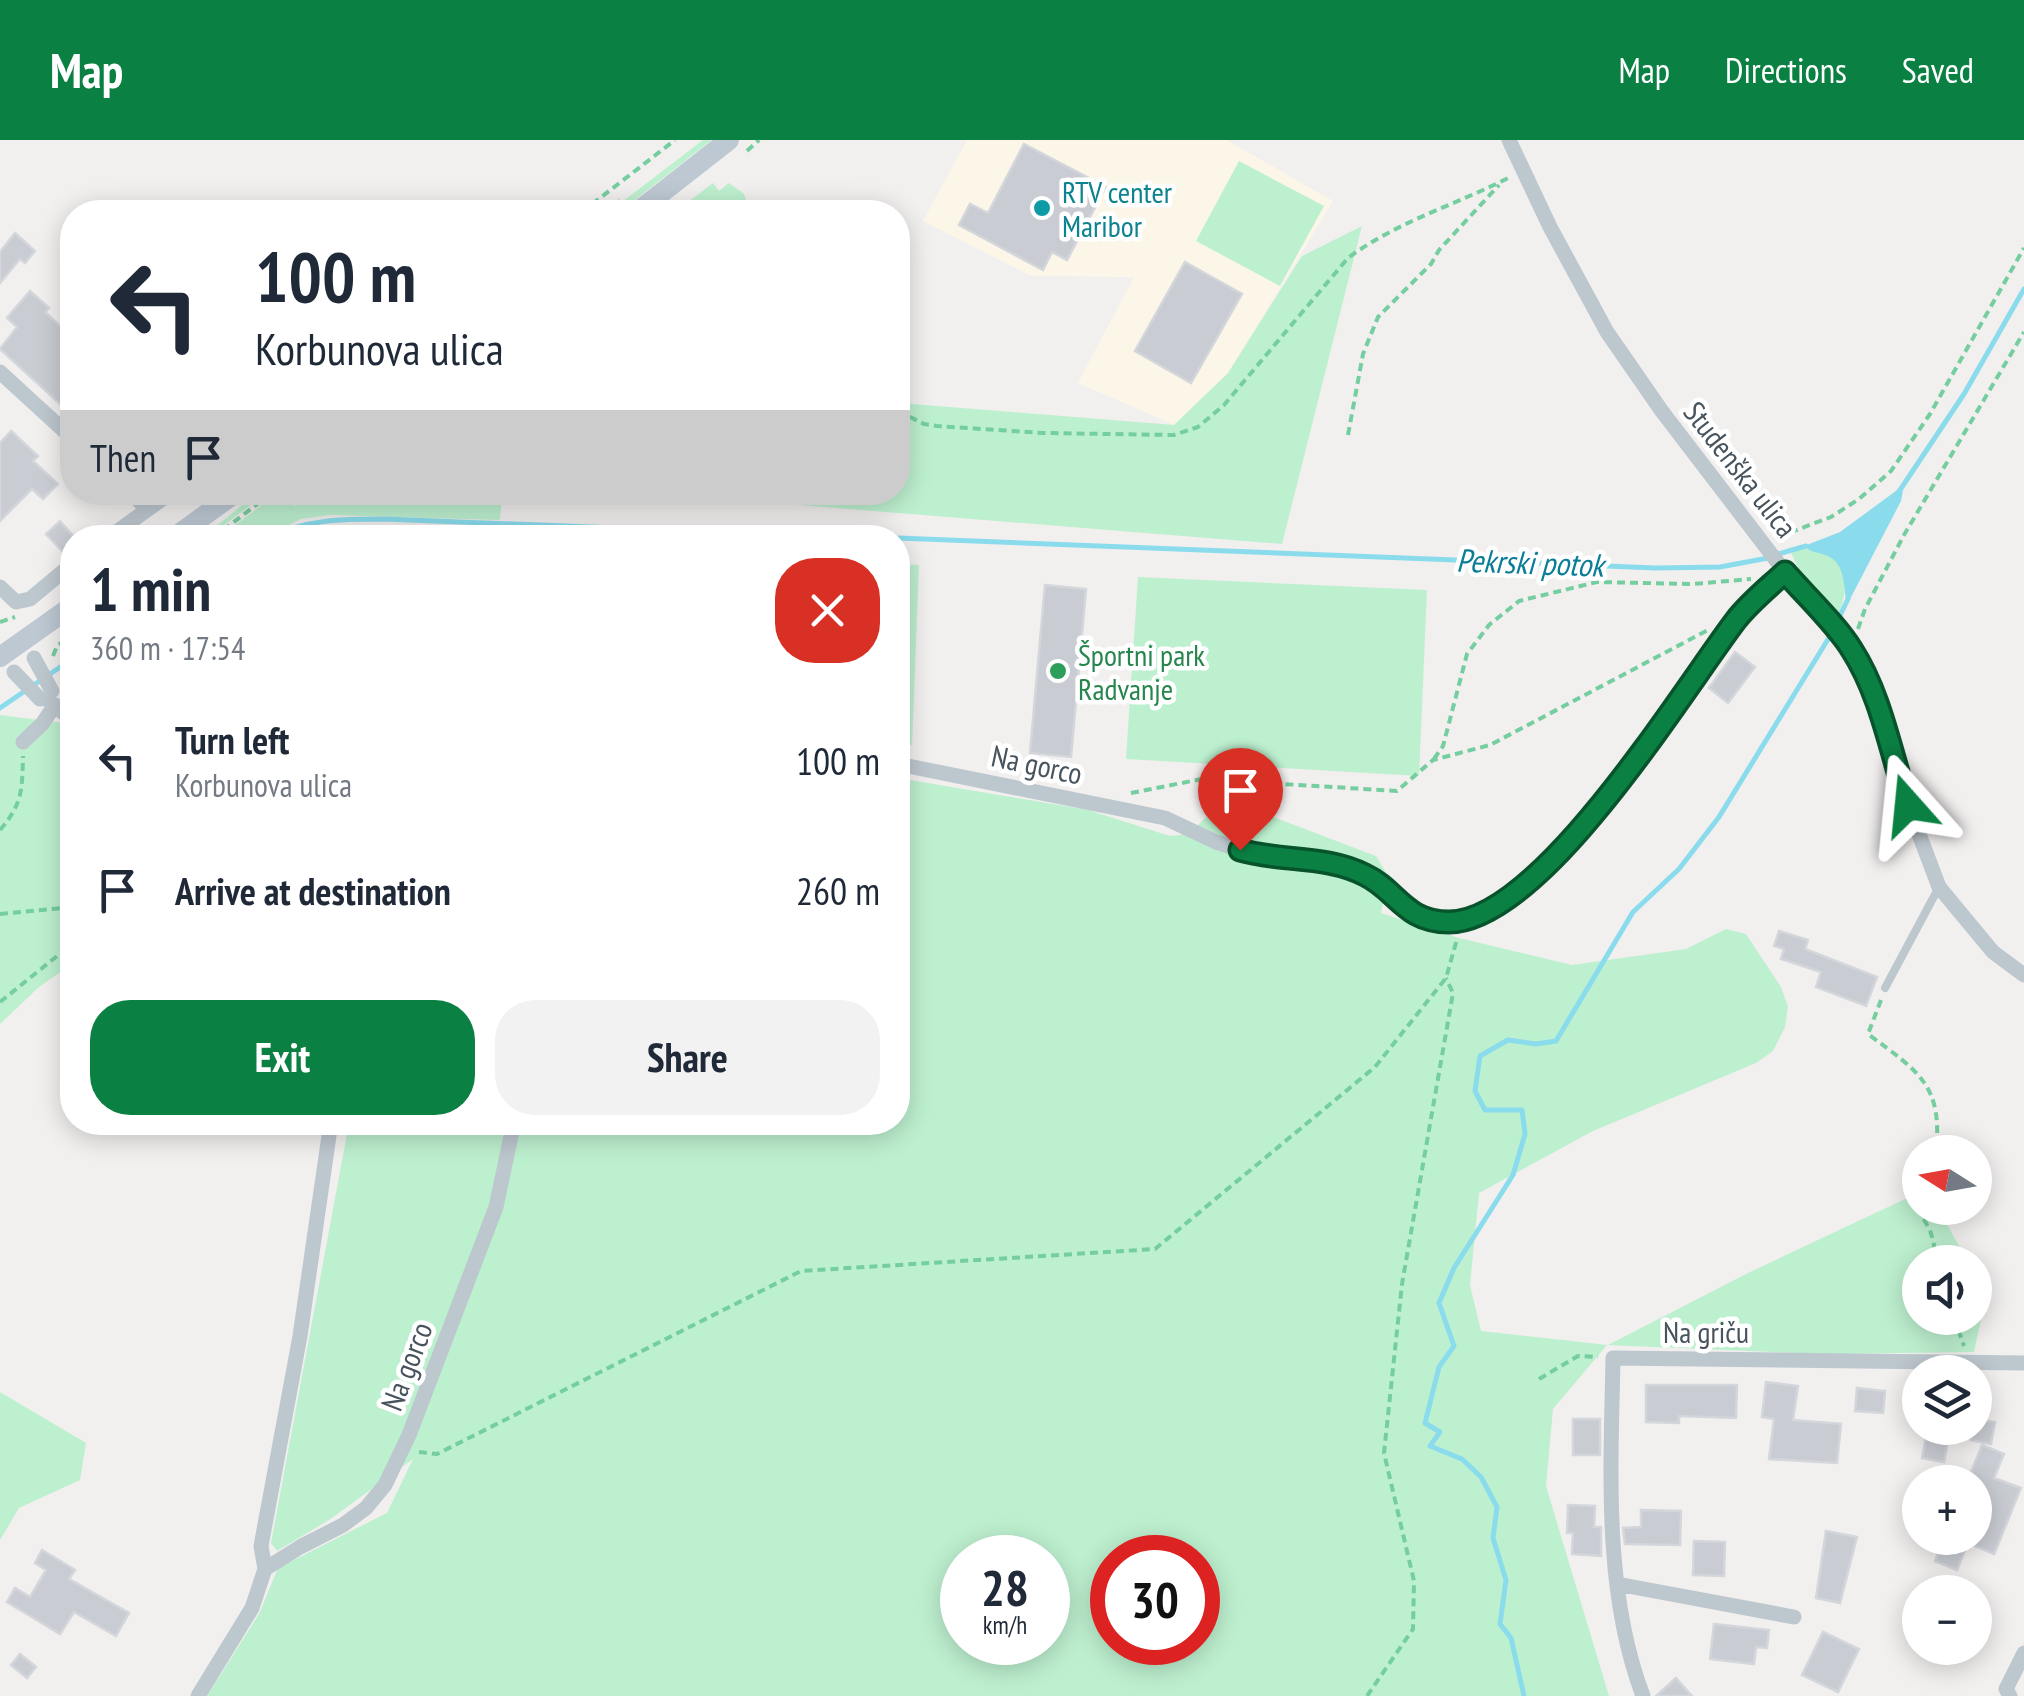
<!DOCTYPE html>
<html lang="en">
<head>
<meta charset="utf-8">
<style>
  :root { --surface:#fff; --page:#f2f2f3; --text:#1f2937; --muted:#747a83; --accent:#0b8043 }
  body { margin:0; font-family:"PT Sans Narrow",sans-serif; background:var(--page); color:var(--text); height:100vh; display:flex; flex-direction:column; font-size:38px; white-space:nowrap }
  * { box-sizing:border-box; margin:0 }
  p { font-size:32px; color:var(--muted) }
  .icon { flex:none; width:55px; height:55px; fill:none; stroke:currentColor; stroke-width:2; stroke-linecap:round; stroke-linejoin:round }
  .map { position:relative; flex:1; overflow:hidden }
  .side { position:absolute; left:60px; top:385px; width:850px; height:610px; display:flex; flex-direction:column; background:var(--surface); border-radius:40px; box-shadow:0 5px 25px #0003 }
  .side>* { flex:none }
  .hud { position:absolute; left:60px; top:60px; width:850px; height:305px; border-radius:40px; box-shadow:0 5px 25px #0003; background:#fff; color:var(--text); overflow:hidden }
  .needle { width:65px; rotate:281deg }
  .buttons { position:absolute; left:1902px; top:995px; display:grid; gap:20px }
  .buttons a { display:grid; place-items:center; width:90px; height:90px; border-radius:50%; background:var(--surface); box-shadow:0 5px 25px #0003; font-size:50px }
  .speed { position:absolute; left:940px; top:1395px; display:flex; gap:20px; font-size:50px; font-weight:700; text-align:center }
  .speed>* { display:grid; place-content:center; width:130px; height:130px; border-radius:50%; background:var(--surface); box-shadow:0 5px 25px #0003; line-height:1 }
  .speed small { font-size:25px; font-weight:400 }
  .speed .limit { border:15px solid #d22; background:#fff; color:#111 }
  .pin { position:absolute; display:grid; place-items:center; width:85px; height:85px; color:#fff; margin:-102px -42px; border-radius:50% 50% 50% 0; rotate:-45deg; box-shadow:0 0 10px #0007 }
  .pin .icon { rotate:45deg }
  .me { position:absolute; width:110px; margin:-55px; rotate:342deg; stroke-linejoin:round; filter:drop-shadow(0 0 8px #0008) }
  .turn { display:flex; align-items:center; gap:35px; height:210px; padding:0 30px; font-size:45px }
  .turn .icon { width:130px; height:130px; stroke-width:2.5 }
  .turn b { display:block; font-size:70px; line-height:85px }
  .then { display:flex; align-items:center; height:95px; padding:0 30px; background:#0003; gap:20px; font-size:38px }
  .round { display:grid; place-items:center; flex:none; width:105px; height:105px; border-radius:40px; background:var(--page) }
  .head { display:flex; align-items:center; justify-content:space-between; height:170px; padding:0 30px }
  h1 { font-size:60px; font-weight:700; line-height:75px }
  .action { display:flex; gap:20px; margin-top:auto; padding:20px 30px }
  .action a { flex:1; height:115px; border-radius:40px; background:var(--accent); color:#fff; font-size:40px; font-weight:700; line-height:115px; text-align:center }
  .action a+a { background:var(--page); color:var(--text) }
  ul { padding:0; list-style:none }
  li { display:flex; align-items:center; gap:30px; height:130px; padding:0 30px }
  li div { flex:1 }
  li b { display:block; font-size:38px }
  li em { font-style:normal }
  header { display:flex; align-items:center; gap:60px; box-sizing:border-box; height:140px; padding:0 50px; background:var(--accent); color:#fff }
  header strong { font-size:48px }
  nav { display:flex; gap:55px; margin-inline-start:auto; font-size:35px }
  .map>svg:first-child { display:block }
</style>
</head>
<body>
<header>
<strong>Map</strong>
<nav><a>Map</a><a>Directions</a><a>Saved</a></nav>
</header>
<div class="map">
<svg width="2024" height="1556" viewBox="0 0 2024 1556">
  <rect width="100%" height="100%" fill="#f2efef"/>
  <path fill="#fcf6e9" d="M967,0h260l106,61 -105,172 -54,52 -96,-42 56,-106 -103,-1 -108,-55z"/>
  <path fill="#bdf0cf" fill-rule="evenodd" d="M703,0h9l-93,72h-10z
    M1239,21l85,45 -44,80 -84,-45z
    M713,43l6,8 10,-8 15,11 6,18h-75z
    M1362,86l-80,318 -631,-51 247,-1v-95l14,7 262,21 54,-52 74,-117z
    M257,353h10l-59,44h-5z
    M278,353h13l-4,3 8,10 11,-6 169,-1 27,-4 -2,25 -170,-5 -29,4 -37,18h-45z
    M1804,408c8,4 16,4 24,7 25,12 18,48 6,66l-25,-32 -18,-36z
    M898,424l21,1 -7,180h-14z
    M1138,437l289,13 -8,186 -293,-17z
    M0,575l72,9v240l-33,23 -39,37z
    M898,638l190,32 82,26 18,-2 35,-32 19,3 134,51 12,20 -7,37 78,25 113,27 114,-16 40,-20 20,5 35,53 7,20 -3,20 -12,24 -17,12 -163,68 -114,62 -9,92 11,46 127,14 140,-72 172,-81v16h18l30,54h-48v56h55v-43l11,21 -12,56 -154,2 -213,-9 -54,64 -7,77 63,210h-1402l52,-82 19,-46 109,-55 26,-54 -84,61 -52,31 -6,-8 78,-420 549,-1zM962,1418h86v84h-86zM1112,1418h86v84h-86z
    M0,1252l86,51 -6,37 -61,28 -19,32z"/>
  <path fill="#8adced" d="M1900,348l3,2 -2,11 -54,104c-4,-16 0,-43 -22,-50 -10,-4 -14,-2 -21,-9l36,-14z"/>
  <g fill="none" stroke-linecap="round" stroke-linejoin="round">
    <path stroke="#8adced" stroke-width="5" d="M1898,353l66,-99 60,-105
      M268,398c39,-19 73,-19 116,-19l489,19
      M898,398l758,30 64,-1 48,-9
      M1778,414l28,-8
      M0,568l72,-49
      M1524,1556l-13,-58 -11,-14 6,-44 -13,-42 4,-31 -16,-30 -19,-18 -32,-13 10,-14 -15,-9 14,-56 15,-21 -15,-43 15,-35 59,-93 12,-41 -3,-24h-37l-10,-19 5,-35 28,-16 28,4 20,-3 77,-129 46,-43 40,-52 111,-181 18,-37"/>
  </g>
  <path fill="#c9ccd2" stroke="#d3d6db" stroke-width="2.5" d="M1024,4l82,43 -39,73 -15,-8 -9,18 -84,-45 11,-21 18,9z
    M15,93l20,18 -10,12 -5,-4 -20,24v-31z
    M1185,122l57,32 -51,89 -56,-32z
    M30,151l19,17 -4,4 27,25v78l-72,-66 17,-22 -10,-9z
    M11,291l27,25 -5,5 25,23 -15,15 -11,-10 -32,32v-78z
    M60,381l15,17 -12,14 -17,-18z
    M1045,445l41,4 -15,168 -41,-4z
    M1735,512l20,15 -27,36 -19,-15z
    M1779,791l29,9 -3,9 72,28 -11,29 -50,-19 5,-15 -40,-13 3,-10 -10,-3z
    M1766,1242l32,4 -5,34 48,4 -4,39 -68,-4 5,-40 -12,-2z
    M1646,1245h91l-1,33 -57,-2v7l-33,-1z
    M1857,1248l28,3 -2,22 -28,-2z
    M1573,1279h27v36h-27z
    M1975,1279l20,3 -4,22 -20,-4z
    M1926,1297l22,4 -4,21 -22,-4z
    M1982,1305l22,9 -10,24 27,10 -27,66 -19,-8v-64h-8z
    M1568,1365l27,1 -1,21h7v29l-29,-2 1,-21h-6z
    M1641,1370l40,1 -1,34 -55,-1 -2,-16 18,-1z
    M1826,1391l31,6 -17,66 -24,-5z
    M1944,1398h26l-13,32 -22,-9z
    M1694,1401l31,1 -1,34 -31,-1z
    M42,1410l33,20 -6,9 60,34 -13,23 -42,-24 -14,22 -53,-32 8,-14 15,9 16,-27 -11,-7z
    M1714,1484l55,6 -2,18 -11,-1 -2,17 -44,-5z
    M1823,1492l36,17 -21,43 -36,-17z
    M20,1514l16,13 -9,11 -16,-13z
    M1676,1538l16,18h-36z"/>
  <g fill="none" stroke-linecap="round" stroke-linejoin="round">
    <path stroke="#74ce9f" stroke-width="4" stroke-dasharray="8 5" stroke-linecap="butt" d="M747,11l12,-11
      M582,72l93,-72
      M603,72l17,-11
      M898,271l26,13 13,2 106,7 131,2 24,-8 26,-22 124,-147c50,-37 108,-53 162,-81
      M1348,295l15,-81 15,-37 53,-53 8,-14 60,-65
      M1778,397l53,-20 28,-18 32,-28 39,-57 94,-166
      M213,398l60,-46
      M0,482l15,-5
      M1858,489l7,-20 39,-74 120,-203
      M53,516l4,-10 15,-11
      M1434,619l9,-13 24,-92 22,-29 30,-24 78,-19 96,2 58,-5
      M1131,653l71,-14 195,12 36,-31 57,-15 218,-115
      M0,690c23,-27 22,-40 23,-74
      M0,774l72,-7
      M1881,860l-13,34c51,38 75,51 68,118
      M0,862l72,-58
      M1920,1019c-21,25 -2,47 10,72 4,10 5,21 7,31
      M1954,1178l10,28
      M1539,1239l39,-23 20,1
      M419,1312l18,2 364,-183 354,-22 220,-182 71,-89 11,-39
      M1367,1556l46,-67 1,-48 -30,-128 18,-169 51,-291 -7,-15"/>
    <path stroke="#bdc7ce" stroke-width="8" d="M1885,848l54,-101"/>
    <path stroke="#bdc7ce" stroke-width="15" d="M1509,0l41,87 57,105 54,78 124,162 66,76 19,37 38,120 31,82 54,65 31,23
      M0,232l72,66
      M130,352l17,17
      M108,398l64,-46
      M0,447l16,15 14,-3 42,-35
      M49,561l23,19
      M23,602l19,-18 13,-19
      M898,624l267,54 51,24 47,15 78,8 26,10 33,30 26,13 20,4 16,-2 33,-13 26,-17 23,-23 63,-70 133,-182 45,-43
      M265,1429l-4,-23 39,-210 31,-214
      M1617,1444l177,33
      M198,1556l54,-88 13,-39 35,-22 43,-22 23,-17 19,-23 24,-50 87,-228 18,-85
      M1643,1556c-40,-105 -32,-228 -30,-338l411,5
      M2010,1556l-4,-7 18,-36"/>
    <path stroke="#bdc8d3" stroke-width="20" d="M637,72l92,-72
      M173,398l64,-46
      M0,517l72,-51"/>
    <path stroke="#bdc7ce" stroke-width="15" d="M34,518l18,33
      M14,532l26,27"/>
  </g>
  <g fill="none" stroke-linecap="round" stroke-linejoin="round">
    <g stroke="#07532c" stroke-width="25">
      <path id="route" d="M1240,710c40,12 87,5 125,25 32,15 39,47 84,47 93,-1 233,-231 287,-302 14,-18 33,-33 49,-48 20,23 52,53 67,78 29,45 39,104 56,155"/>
    </g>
    <use href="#route" stroke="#0b8043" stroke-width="18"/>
  </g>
  <circle fill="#0f9aa8" stroke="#fff" stroke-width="4" cx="1042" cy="68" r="10"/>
  <circle fill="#2e9e5b" stroke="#fff" stroke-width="4" cx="1058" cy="531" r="10"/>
  <g text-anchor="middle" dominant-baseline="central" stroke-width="9" stroke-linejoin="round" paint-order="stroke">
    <g font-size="30" fill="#0d838f" stroke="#fff" text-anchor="start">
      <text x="1062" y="51">RTV center<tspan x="1062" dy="34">Maribor</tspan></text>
    </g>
    <g font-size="30" fill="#47535d" stroke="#fff">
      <text transform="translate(1741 329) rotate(52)">Studenška ulica</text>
      <text transform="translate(1037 624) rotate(12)">Na gorco</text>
      <text x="1706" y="1191">Na griču</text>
      <text transform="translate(406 1226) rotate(-69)">Na gorco</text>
    </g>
    <g font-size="30" fill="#27864d" stroke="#fff" text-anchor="start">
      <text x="1078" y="514">Športni park<tspan x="1078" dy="34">Radvanje</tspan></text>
    </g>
    <g font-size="32" font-style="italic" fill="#0b7d96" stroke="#fff">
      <text transform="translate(1530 422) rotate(2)">Pekrski potok</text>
    </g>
  </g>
</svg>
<div class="buttons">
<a><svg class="needle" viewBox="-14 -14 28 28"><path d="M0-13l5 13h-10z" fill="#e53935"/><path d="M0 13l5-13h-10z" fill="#747a83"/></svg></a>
<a><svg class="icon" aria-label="sound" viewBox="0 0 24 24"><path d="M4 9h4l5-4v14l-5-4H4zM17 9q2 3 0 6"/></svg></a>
<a><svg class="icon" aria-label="layers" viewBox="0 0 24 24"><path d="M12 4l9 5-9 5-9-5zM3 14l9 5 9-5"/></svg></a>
<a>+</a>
<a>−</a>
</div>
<div class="speed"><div>28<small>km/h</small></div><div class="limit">30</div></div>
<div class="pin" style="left:1240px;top:710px;background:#d93025"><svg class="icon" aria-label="arrive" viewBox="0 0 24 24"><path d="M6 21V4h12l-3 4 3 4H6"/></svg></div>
<svg class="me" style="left:1908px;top:665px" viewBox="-20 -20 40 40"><path d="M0-17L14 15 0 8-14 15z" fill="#0b8043" stroke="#fff" stroke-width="4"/></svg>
<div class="hud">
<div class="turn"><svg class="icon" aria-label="left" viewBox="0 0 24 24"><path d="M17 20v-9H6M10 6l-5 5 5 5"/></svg><div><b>100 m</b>Korbunova ulica</div></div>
<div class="then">Then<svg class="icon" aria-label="arrive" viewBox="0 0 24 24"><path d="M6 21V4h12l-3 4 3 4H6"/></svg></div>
</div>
<section class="side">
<div class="head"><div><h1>1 min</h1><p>360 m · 17:54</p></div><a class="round" style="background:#d93025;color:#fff"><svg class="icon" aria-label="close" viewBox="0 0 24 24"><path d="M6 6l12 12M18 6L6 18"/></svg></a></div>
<ul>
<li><svg class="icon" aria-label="left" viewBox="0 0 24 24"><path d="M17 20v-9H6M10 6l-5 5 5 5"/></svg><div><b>Turn left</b><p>Korbunova ulica</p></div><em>100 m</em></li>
<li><svg class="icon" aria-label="arrive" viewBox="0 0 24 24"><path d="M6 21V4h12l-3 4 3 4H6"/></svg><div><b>Arrive at destination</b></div><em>260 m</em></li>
</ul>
<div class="action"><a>Exit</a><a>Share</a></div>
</section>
</div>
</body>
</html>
